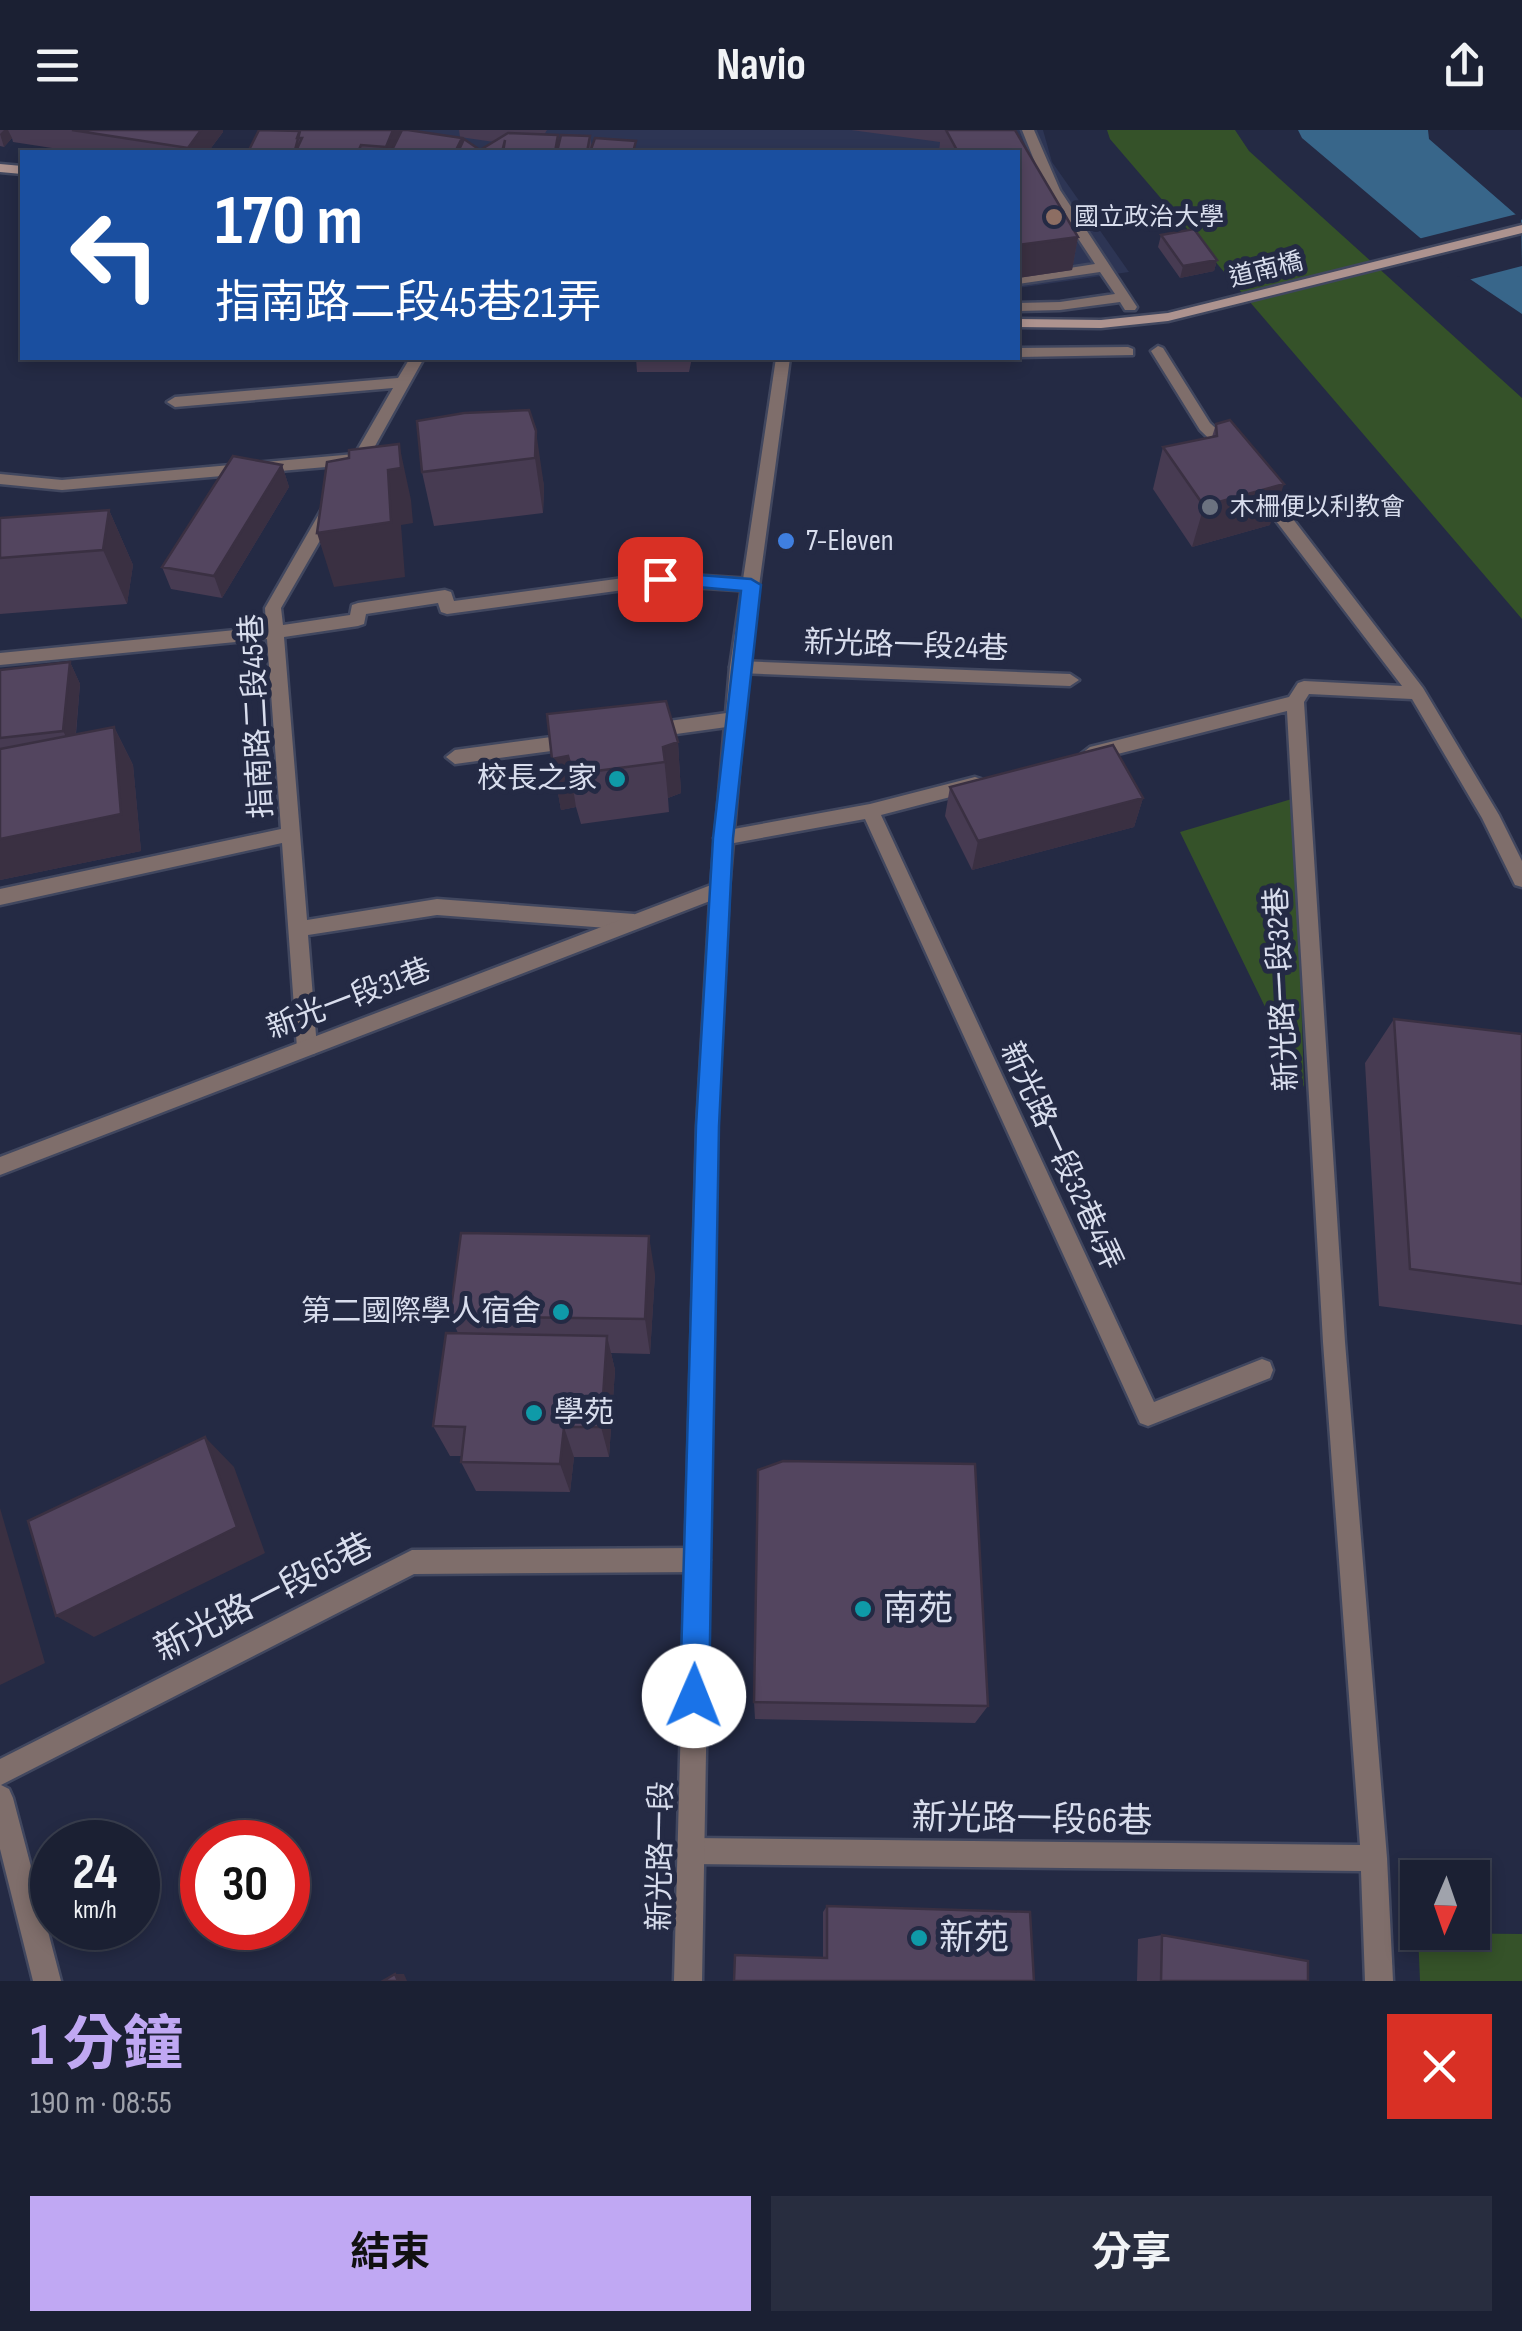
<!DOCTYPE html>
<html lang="zh-TW">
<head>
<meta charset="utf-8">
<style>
  :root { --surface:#1b2033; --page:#282d3f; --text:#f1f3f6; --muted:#a0a3ac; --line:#393e4e; --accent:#c0a8f3 }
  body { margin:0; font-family:"Sofia Sans Condensed","Noto Sans TC",sans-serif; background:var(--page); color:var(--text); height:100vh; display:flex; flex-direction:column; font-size:38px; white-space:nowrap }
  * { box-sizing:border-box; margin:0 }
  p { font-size:32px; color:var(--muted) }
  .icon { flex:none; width:55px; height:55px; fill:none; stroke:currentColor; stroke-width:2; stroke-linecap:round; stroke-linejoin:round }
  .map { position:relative; height:1851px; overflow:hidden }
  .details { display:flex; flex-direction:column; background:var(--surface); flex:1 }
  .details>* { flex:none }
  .guide { position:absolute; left:20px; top:20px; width:1000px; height:210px; border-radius:0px; box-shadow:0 5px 15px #0003,0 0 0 2px var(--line); background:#1a4fa0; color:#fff; overflow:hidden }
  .needle { width:65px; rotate:182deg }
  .fabs { position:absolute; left:1400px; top:1730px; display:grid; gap:20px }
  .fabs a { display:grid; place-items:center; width:90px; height:90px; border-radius:0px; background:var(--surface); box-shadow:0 5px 15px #0003,0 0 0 2px var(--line); font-size:50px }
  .speed { position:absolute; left:30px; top:1690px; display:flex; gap:20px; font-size:50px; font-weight:700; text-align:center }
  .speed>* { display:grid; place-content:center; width:130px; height:130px; border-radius:50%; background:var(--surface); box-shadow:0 5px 15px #0003,0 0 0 2px var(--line); line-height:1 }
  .speed small { font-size:25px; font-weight:400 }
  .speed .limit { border:15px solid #d22; background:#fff; color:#111 }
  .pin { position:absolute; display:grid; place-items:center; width:85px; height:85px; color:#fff; margin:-42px; border-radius:20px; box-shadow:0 5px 15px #0006 }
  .me { position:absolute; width:110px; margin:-55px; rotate:1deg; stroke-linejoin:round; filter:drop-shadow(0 0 8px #0008) }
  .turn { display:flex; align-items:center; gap:35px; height:210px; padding:0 30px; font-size:45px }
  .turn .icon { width:130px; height:130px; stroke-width:2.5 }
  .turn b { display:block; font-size:70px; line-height:85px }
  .round { display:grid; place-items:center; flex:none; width:105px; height:105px; border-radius:0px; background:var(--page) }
  .summary { display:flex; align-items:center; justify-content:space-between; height:170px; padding:0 30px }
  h1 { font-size:60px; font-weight:700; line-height:75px; color:var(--accent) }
  .button { display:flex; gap:20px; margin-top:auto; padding:20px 30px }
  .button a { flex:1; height:115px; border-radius:0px; background:var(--accent); color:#111; font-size:40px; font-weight:700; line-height:115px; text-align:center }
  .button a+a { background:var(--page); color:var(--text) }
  header { display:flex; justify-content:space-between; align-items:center; height:130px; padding:0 30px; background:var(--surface); font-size:45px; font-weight:700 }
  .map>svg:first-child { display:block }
</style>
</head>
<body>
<header><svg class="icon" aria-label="menu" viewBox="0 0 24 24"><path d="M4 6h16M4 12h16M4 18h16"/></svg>Navio<svg class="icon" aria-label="share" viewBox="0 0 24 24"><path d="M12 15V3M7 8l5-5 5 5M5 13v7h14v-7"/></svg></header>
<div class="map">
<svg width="1522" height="1851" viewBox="0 0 1522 1851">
  <rect width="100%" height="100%" fill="#242a44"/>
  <path fill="#2d3554" d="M417,0h626l9,32 77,110 -111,16v-136h-585l-21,-1z"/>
  <path fill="#355229" d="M1107,0h128l14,21 273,247v221l-412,-480z
    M1295,668l9,289 -124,-255z
    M1418,1803l104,1v47h-102z"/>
  <path fill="#38668a" d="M1298,0h130l1,9 93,81v94l-58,-39 -162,-137z"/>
  <path fill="#242a44" d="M1521,83l1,53 -58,15 -50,-41z"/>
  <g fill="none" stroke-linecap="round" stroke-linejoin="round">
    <g stroke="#41475f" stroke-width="5">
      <path id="lane" d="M1022,0h12l26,60 77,117 -2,3h-10l-5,-8 -60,8 -42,1v-8l42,-1 55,-8 -15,-22 -82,12v-8l77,-12 -49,-74z
        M1158,216l5,2 47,75 28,26v8h-10l-28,-27 -49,-79z
        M1128,217l5,2v6l-115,2v-9z
        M410,228h14l-64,115h-12l1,-8 -287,25 -62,-6v-10l62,6 293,-26 38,-66 -218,19 -8,-5 8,-5 223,-19z
        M1260,353l6,1 157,204 76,127 23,46v26l-7,-2 -33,-67 -70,-119 -103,-5 -5,8 41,640 42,516 6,123h-28l-4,-110 -670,-7 -9,-4 -4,-9 4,-9 9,-4 669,7 -37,-503 -36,-631 -197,50 -9,-7 9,-7 199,-50 9,-14 6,-2 98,5 -148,-194 -2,-4z
        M329,376l8,5 -56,97 2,17 67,-10 2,-10 6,-2 87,-13 6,2 3,9 206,-28 91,6 8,6 -8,6 -91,-6 -213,29 -6,-2 -3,-9 -72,11 -2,10 -6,2 -74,11 23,283 130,-21 197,15 9,8 -9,8 -197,-15 -129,20 9,113 -3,6h-14l-3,-6 -15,-205 -282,62v-16l281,-60 -14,-190 -267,26v-12l266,-26 -1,-19 58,-101z
        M739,531l331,13 9,6 -9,6 -331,-13 -9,-6z
        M734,582l9,7 -9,7 -87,12 -9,-7 9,-7z
        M574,604l9,7 -9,7 -119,16 -9,-7 9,-7z
        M975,647l6,2 3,5 -3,5 -100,26 273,587 108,-43 8,3 3,8 -3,8 -122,48 -8,-3 -275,-604 -142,26 -9,-7 9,-7 147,-27z
        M698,1418l8,4 4,8 -4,8 -8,4 -284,2 -413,211 8,4 4,9 48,183h-28l-33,-132v-90l412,-209z"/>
    </g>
    <g stroke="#41475f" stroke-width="5">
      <path id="street" d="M776,228h14l-42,309 -19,222 -12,237 -15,855h-28l23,-855 13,-225 -710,274v-18l711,-272 19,-218z"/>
    </g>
    <g stroke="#41475f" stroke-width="5">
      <path id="secondary" d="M0,34l22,2v8l-22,-2z
        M1522,95v8l-354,88 -67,7 -83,-1v-8l83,1 67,-7z"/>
    </g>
    <use href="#lane" fill="#7f6e6b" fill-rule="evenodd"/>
    <use href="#street" fill="#7f6e6b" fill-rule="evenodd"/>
    <use href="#secondary" fill="#ad938f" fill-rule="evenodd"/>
  </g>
  <path fill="#473b52" d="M0,0h223v2l-15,20h-130l-65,-10 -1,-4 -8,9 -4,-1z
    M259,0l203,8 1,4 17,8 14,-8 -34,-5 -1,-7h88l-3,5h14l1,10 31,-9 2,12 45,4h-389z
    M851,0h164l63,107 -6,33 -54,8v-126h-79l1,-10z
    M1161,105l56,25 -3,11 -34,7 -22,-31z
    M636,228h56l-3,14h-52z
    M529,280l15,76 -1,27 -109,13 -12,-54z
    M1216,294l54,101 -78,22 -39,-58 10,-42 49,-10z
    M282,335l7,22 -67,111 -51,-9 -9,-22z
    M109,380l24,55 -6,39 -127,10v-96z
    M70,532l10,22 -4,50 38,-7 19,38 8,86 -141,29v-210z
    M678,612l3,51 -13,5 1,14 -88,12 -5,-17 -15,3 -9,-51z
    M950,657l193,11 -9,29 -162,43 -27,-54z
    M1394,889l128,15v291l-143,-19 -14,-243z
    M655,1144l-5,80 -39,-1 4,17 -6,87h-35l-4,35 -94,-1 -15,-29v-6h-11l-17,-30 25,-93 -8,-17z
    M754,1572l234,4 -13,17 -220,-4z
    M827,1776l207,75 -211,-24v-45z
    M1162,1805l146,46h-171l1,-42z"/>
  <path fill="#3a3042" d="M4,0h4l4,8 -8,9 -4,-13z
    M201,0h22v2l-15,20h-19l-1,-4z
    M393,0h19l-9,22h-16l-1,-5z
    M1078,107l-6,33 -54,8v-33z
    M1217,130l-3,11 -34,7 3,-12z
    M536,301l8,55 -1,27 -8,-55z
    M399,314l12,56 2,23 -12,2 4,52 -71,10 -17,-54 71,-63z
    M282,335l7,22 -67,111 -8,-22z
    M1284,354l-14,41 -78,22 12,-41z
    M109,380l24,55 -6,39 -24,-54z
    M70,532l10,22 -6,68 -11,-21z
    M114,597l19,38 8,86 -141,29v-41z
    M678,612l3,51 -13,5 -5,-51z
    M568,626l8,51 -15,3 -9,-51z
    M1143,668l-9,29 -162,43 6,-29z
    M649,1106l6,38 -5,80 -5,-35z
    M607,1206l8,34 -6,87 -8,-30z
    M564,1297l10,30 -4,35 -10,-28z
    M205,1307l29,30 31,86 -171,84 -38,-21z
    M0,1378l45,155 -45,22z
    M395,1844h9l3,7h-9z"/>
  <path fill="#53455f" stroke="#3a3042" stroke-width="2.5" d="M72,0h129l-13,18z
    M259,0l41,1 -5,19h1v2h-48z
    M300,0h93l-7,17 -25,-2 -3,7 -62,-1 6,-13h-5z
    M402,0h6l54,8 -7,14h-28v-1v1h-36z
    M946,0h69l63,107 -60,8v-93h-60z
    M508,3l50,2 -3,17h-52l2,-12 -3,12h-44l6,-13 16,11z
    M561,5l29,1 -3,16h-30z
    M595,8l41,3 -3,11h-43z
    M1194,99l23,31 -34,6 -22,-31z
    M529,280l7,21 -1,27 -113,14 -5,-51 47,-8z
    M1230,290l54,64 -80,22 -41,-59 54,-11 -1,-12z
    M399,314l2,24 -13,2 3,52 -74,11 10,-71 22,-4v-8z
    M233,326l49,9 -68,111 -52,-9z
    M109,380l-6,40 -103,8v-40z
    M70,532l-7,69 -63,7v-68z
    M666,571l12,41 -15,5 2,15 -92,12 -5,-18 -16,3 -5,-45z
    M114,597l7,87 -121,25v-90z
    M1113,615l30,53 -165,43 -28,-54z
    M1394,889l128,15v250l-112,-15z
    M461,1103l188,3 -4,83 -195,-3z
    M446,1203l161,3 -6,91h-37l-4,37 -99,-2 4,-35 -32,-1z
    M205,1307l32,90 -181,89 -28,-95z
    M783,1331l192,3 13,242 -234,-4 4,-232z
    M827,1776l203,6 4,69h-300l1,-26 92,3z
    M1162,1805l146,26v20h-147z
    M395,1844l3,7h-15z"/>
  <path fill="#1a73e8" stroke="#114b97" stroke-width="2.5" d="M660,442l91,7 10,6 -28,253 -14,288 -10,570 -5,10 -10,4 -9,-4 -5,-10 16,-570 17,-288 28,-247 -88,-8 -2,-4z"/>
  <circle fill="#8d6e63" stroke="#242a44" stroke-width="4" cx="1054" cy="87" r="10"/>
  <circle fill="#6b7280" stroke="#242a44" stroke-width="4" cx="1210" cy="377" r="10"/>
  <circle fill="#3f7fe0" stroke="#242a44" stroke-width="4" cx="786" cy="411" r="10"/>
  <g fill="#0f9aa8" stroke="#242a44" stroke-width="4">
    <circle cx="617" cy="649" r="10"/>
    <circle cx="561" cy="1182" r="10"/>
    <circle cx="534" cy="1283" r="10"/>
    <circle cx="863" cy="1479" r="10"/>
    <circle cx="919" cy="1808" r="10"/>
  </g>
  <g text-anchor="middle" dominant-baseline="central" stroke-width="10" stroke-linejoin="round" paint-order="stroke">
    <g font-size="25" fill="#d8dded" stroke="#242a44" text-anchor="start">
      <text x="1074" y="87">國立政治大學</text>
      <text x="1230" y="377">木柵便以利教會</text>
    </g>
    <g font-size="25" fill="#d8dded" stroke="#242a44">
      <text transform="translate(1266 140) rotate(-14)">道南橋</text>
    </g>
    <g font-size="30" fill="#d8dded" stroke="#242a44" text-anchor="start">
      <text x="806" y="411">7-Eleven</text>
      <text x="597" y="649" text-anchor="end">校長之家</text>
      <text x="541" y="1182" text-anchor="end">第二國際學人宿舍</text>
      <text x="554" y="1283">學苑</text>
    </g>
    <g font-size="30" fill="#d8dded" stroke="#242a44">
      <text transform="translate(906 516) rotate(2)">新光路一段24巷</text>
      <text transform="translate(257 586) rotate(-93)">指南路二段45巷</text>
      <text transform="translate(1282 859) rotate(-93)">新光路一段32巷</text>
      <text transform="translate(349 869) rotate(-21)">新光一段31巷</text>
      <text transform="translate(1061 1026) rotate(65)">新光路一段32巷4弄</text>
      <text transform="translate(661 1726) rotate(-89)">新光路一段</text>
    </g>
    <g font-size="35" fill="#d8dded" stroke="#242a44">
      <text transform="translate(264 1468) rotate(-27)">新光路一段65巷</text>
      <text transform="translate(1032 1690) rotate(1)">新光路一段66巷</text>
    </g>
    <g font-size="35" fill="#d8dded" stroke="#242a44" text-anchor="start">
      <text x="883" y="1479">南苑</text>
      <text x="939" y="1808">新苑</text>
    </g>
  </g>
</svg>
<div class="fabs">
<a><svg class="needle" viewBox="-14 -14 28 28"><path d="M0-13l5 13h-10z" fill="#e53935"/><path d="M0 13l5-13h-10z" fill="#a0a3ac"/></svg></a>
</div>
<div class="speed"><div>24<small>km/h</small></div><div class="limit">30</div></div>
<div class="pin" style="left:660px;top:449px;background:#d93025"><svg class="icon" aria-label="arrive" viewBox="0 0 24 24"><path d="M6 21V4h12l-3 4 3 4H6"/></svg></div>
<svg class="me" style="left:694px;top:1566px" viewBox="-20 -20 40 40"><circle r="19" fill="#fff"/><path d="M0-13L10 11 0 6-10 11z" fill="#1a73e8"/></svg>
<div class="guide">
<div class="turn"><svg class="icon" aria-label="left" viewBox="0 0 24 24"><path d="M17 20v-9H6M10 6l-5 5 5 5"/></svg><div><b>170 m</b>指南路二段45巷21弄</div></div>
</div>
</div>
<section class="details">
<div class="summary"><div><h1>1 分鐘</h1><p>190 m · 08:55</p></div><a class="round" style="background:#d93025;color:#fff"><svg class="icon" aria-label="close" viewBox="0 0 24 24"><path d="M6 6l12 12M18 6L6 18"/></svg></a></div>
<div class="button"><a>結束</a><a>分享</a></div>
</section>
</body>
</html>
